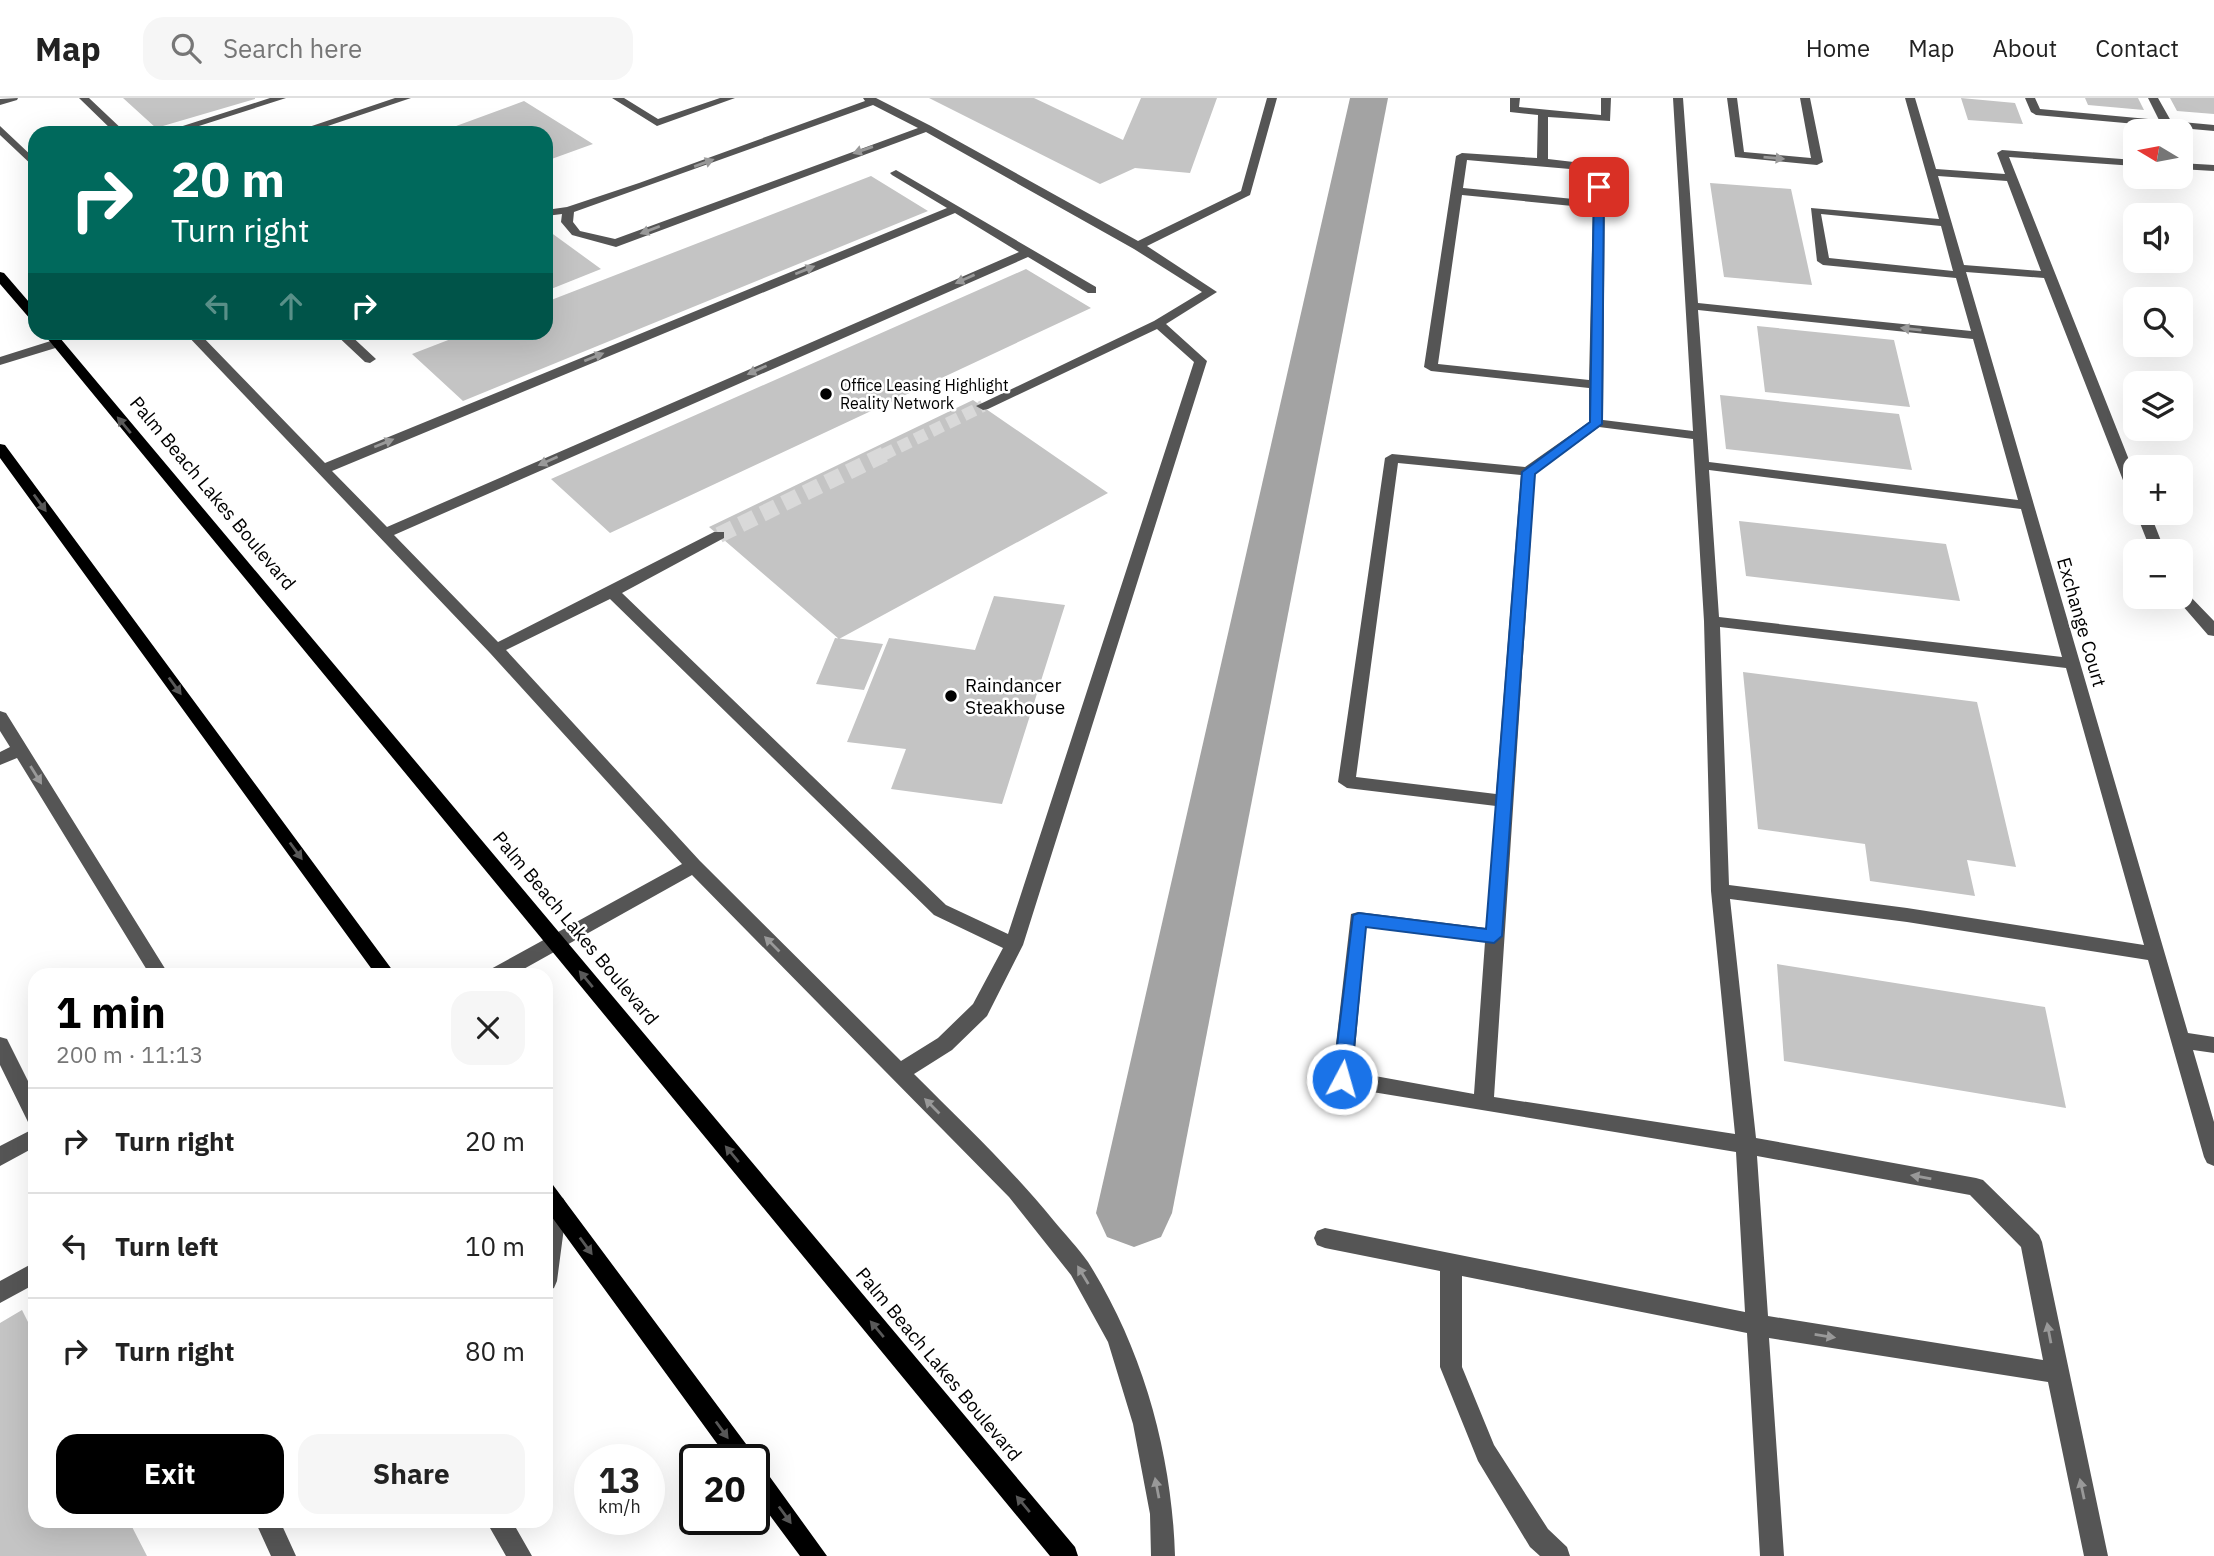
<!DOCTYPE html>
<html lang="en">
<head>
<meta charset="utf-8">
<style>
  :root { --surface:#fff; --page:#f6f6f6; --text:#222; --muted:#767676; --line:#e0e0e0; --accent:#000 }
  body { margin:0; font-family:"IBM Plex Sans",sans-serif; background:var(--page); color:var(--text); height:100vh; display:flex; flex-direction:column; font-size:26px; white-space:nowrap }
  * { box-sizing:border-box; margin:0 }
  p { font-size:23px; color:var(--muted) }
  .icon { flex:none; width:38px; height:38px; fill:none; stroke:currentColor; stroke-width:2; stroke-linecap:round; stroke-linejoin:round }
  .map { position:relative; flex:1; overflow:hidden }
  .side { position:absolute; left:28px; top:870px; width:525px; height:560px; display:flex; flex-direction:column; background:var(--surface); border-radius:21px; box-shadow:0 7px 28px #0002 }
  .side>* { flex:none }
  .banner { position:absolute; left:28px; top:28px; width:525px; height:214px; border-radius:21px; box-shadow:0 7px 28px #0002; background:#00695c; color:#fff; overflow:hidden }
  .needle { width:46px; rotate:280deg }
  .tools { position:absolute; left:2123px; top:21px; display:grid; gap:14px }
  .tools a { display:grid; place-items:center; width:70px; height:70px; border-radius:14px; background:var(--surface); box-shadow:0 7px 28px #0002; font-size:35px }
  .speed { position:absolute; left:574px; top:1346px; display:flex; gap:14px; font-size:35px; font-weight:700; text-align:center }
  .speed>* { display:grid; place-content:center; width:91px; height:91px; border-radius:50%; background:var(--surface); box-shadow:0 7px 28px #0002; line-height:1 }
  .speed small { font-size:18px; font-weight:400 }
  .speed .limit { border:4px solid #111; border-radius:10px; background:#fff; color:#111 }
  .pin { position:absolute; display:grid; place-items:center; width:60px; height:60px; color:#fff; margin:-30px; border-radius:14px; box-shadow:0 4px 10px #0006 }
  .me { position:absolute; width:77px; margin:-38px; rotate:6deg; stroke-linejoin:round; filter:drop-shadow(0 0 5px #0008) }
  .turn { display:flex; align-items:center; gap:24px; height:147px; padding:0 28px; font-size:32px }
  .turn .icon { width:91px; height:91px; stroke-width:2.5 }
  .turn b { display:block; font-size:49px; line-height:60px }
  .lanes { display:flex; align-items:center; height:66px; padding:0 28px; background:#0003; justify-content:center; gap:35px; direction:ltr }
  .lanes .off { opacity:.35 }
  .round { display:grid; place-items:center; flex:none; width:74px; height:74px; border-radius:21px; background:var(--page) }
  .headline { display:flex; align-items:center; justify-content:space-between; height:119px; padding:0 28px }
  h1 { font-size:42px; font-weight:700; line-height:52px; color:var(--accent) }
  .action { display:flex; gap:14px; margin-top:auto; padding:14px 28px }
  .action a { flex:1; height:80px; border-radius:21px; background:var(--accent); color:#fff; font-size:28px; font-weight:700; line-height:80px; text-align:center }
  .action a+a { background:var(--page); color:var(--text) }
  ul { padding:0; list-style:none }
  li { display:flex; align-items:center; gap:21px; height:105px; padding:0 28px; border-top:2px solid var(--line) }
  li div { flex:1 }
  li b { display:block; font-size:26px }
  li em { font-style:normal }
  header { display:flex; align-items:center; gap:42px; box-sizing:border-box; height:98px; padding:0 35px; background:var(--surface); border-bottom:2px solid var(--line) }
  header strong { font-size:33px }
  nav { display:flex; gap:38px; margin-inline-start:auto; font-size:24px }
  .search { width:490px; height:63px; background:var(--page); display:flex; align-items:center; gap:18px; box-sizing:border-box; padding:0 24px; border-radius:21px; color:var(--muted); font-size:26px }
  .map>svg:first-child { display:block }
</style>
</head>
<body>
<header>
<strong>Map</strong>
<div class="search"><svg class="icon" aria-label="search" viewBox="0 0 24 24"><circle cx="10" cy="10" r="6"/><path d="M15 15l6 6"/></svg>Search here</div>
<nav><a>Home</a><a>Map</a><a>About</a><a>Contact</a></nav>
</header>
<div class="map">
<svg width="2214" height="1458" viewBox="0 0 2214 1458">
  <rect width="100%" height="100%" fill="#fff"/>
  <g fill="none" stroke-linecap="round" stroke-linejoin="round">
    <path fill="#a3a3a3" fill-rule="evenodd" d="M1350,0h38l-216,1115 -11,24 -27,10 -27,-10 -11,-24z"/>
  </g>
  <path fill="#c4c4c4" d="M123,0h132v1l-99,29z
    M929,0h105l89,42 18,-42h76l-27,75 -55,-5 -35,16z
    M1961,0l54,5 8,21 -55,-4z
    M2085,0h53l6,12 -56,-5z
    M2170,0h44v16l-37,-3z
    M524,3l69,43 -47,17v-28h-109z
    M871,78l57,35 -465,190 -51,-47 57,-22h77v-30z
    M1710,85l81,6 21,96 -88,-8z
    M546,131l55,40 -55,22z
    M1026,171l65,39 -481,225 -59,-54z
    M1757,228l137,14 16,67 -145,-15z
    M1720,297l179,19 13,56 -186,-21z
    M973,302l135,93 -269,146 -130,-112z
    M1739,423l207,23 14,57 -214,-25z
    M994,498l71,9 -63,199 -111,-15 15,-40 -59,-7 42,-104 86,12z
    M835,540l48,6 -19,46 -48,-6z
    M1743,574l234,30 39,165 -49,-7 8,36 -105,-15 -5,-37 -107,-15z
    M1777,866l268,43 21,101 -282,-47z
    M22,1212l13,26v185h94l18,35h-147v-233z"/>
  <g fill="none" stroke-linecap="round" stroke-linejoin="round">
    <path stroke="#d9d9d9" stroke-width="12" stroke-dasharray="12 6" stroke-linecap="butt" d="M883,357l100,-49"/>
    <path stroke="#d9d9d9" stroke-width="16" stroke-dasharray="16 8" stroke-linecap="butt" d="M719,437l168,-82"/>
    <path fill="#555" fill-rule="evenodd" d="M18,0l-1,2 -17,5v-6z
      M79,0h10l37,35h-11z
      M270,0h16l-109,35h-16z
      M395,0h16l-104,35h-16z
      M612,0h12l34,21 62,-21h15l-78,28z
      M863,0h13l55,28 207,115 103,-50 26,-93h10l-27,97 -103,51 70,46 -51,32 41,37 -184,584 -36,71 -35,34 -38,24c48,48 97,94 140,147 11,13 24,27 34,41 55,87 84,192 87,294h-24l-1,-42 -17,-90 -25,-82 -37,-67 -62,-78 -317,-322 -179,100h-26l2,-5 193,-106 -192,-211 -306,-321h14l127,131 622,-255 -55,-33 -2,-2 6,-3 200,117v6h-8l-60,-36 -634,278 104,107 216,-110h10v6l-102,55 324,312 62,29 186,-572 -37,-33 -169,80 -5,1 -7,-4 178,-85 48,-29 -68,-43 -208,-117 -310,115 -44,-12 -11,-13 1,-8 -16,2v-6l21,-3 72,-24 226,-82zM873,7l45,23 -303,111 -35,-8 -7,-9 1,-10zM955,115l64,39 -632,275 -55,-56zM610,501l324,316 69,33 -30,56 -35,34 -37,23 -201,-200 -194,-211z
      M1510,0h10l-1,9 82,8v-17h10l-1,23 -62,-4v42l51,6 6,3 -2,252 90,11 -20,-333h10l15,205 273,28 -15,-53 -133,-13 -6,-4 -6,-53 128,11 -34,-121h10l21,71 69,5 -8,-21 5,-3 133,10v6l-126,-9 126,318v22l-7,-4 -84,-215 -78,-6 222,761 26,4v16l-21,-3 21,72v44l-7,-3 -3,-6 -56,-197 -241,-38 -177,-23 26,239 220,40 7,2 56,55 3,7 66,314h-24l-36,-174 -279,-44 15,218h-24l-13,-223 -285,-57v91l32,78 54,84 19,18 3,9h-30l-10,-9 -52,-86 -38,-94v-96l-115,-23 -8,-3 -3,-7 3,-7 8,-3 420,84 -9,-160 -394,-65 -7,-2 -3,-6 19,-165 7,-2 128,16 10,-122 -149,-18 -9,-6 47,-324 7,-4 133,13 64,-45v-34l-158,-17 -7,-4 32,-211 6,-3 75,5 1,-43 -28,-3zM1467,62l126,11v30l-130,-13zM1938,78l69,5 34,90 -77,-6zM1462,97l131,13 -4,172 -151,-16zM1821,116l120,12 12,45 -124,-13zM1698,212l275,29 45,161 -309,-38zM1599,329l94,12 11,182 7,270 24,243 -241,-37 41,-623zM1398,365l123,12 -25,319 -140,-17zM1709,372l312,39 41,148 -343,-40zM1720,529l346,41 78,277 -237,-37 -178,-23zM1366,829l119,15 -11,152 -121,-22zM1757,1058l213,39 51,52 22,113 -275,-44z
      M1727,0h10l7,54 67,6 -11,-60h10l13,64 -6,3 -82,-8z
      M2025,0h10l5,11 119,11 -11,-22h10l13,23 43,4v6l-178,-16 -5,-3z
      M0,28l35,33v9l-35,-33z
      M2180,65l34,2v6l-34,-2z
      M333,234h14l29,27 -6,4 -5,-1z
      M57,241l5,1v6l-62,19v-8z
      M2136,415h14l15,38h-14z
      M2180,491l5,2 29,30v15l-6,-1 -33,-38h5z
      M0,613l6,2 163,262h-19l-133,-217 -17,7v-13l10,-5 -10,-16z
      M0,939l7,2 28,56v30l-7,-3 -28,-57z
      M35,1030v19l-35,19v-20z
      M556,1097l7,3 4,7 -10,76 -3,7 -8,3v-87l3,-6z
      M35,1164v22l-35,19v-22z
      M255,1423h25l16,35h-25z
      M486,1423h26l20,35h-26z"/>
    <path fill="#000" fill-rule="evenodd" d="M0,174l4,1 31,36v12l-4,-1 -31,-36z
      M42,234h13l1020,1215 3,9h-28z
      M0,346l5,1 391,530h-20l-376,-517z
      M546,1085l7,2 199,267 4,8 -1,2 7,4 65,90h-27l-46,-62v-34h-25l-183,-251z"/>
  </g>
  <defs><path id="oneway-solid" d="M-6-.8H1V-3.2L6.5 0L1 3.2V.8H-6Z" transform="scale(1.75)"/></defs>
  <g fill="#999">
    <use href="#oneway-solid" transform="translate(863 52) rotate(161)"/>
    <use href="#oneway-solid" transform="translate(1774 60) rotate(5)"/>
    <use href="#oneway-solid" transform="translate(704 65) rotate(-20)"/>
    <use href="#oneway-solid" transform="translate(650 132) rotate(159)"/>
    <use href="#oneway-solid" transform="translate(805 172) rotate(-22)"/>
    <use href="#oneway-solid" transform="translate(965 181) rotate(156)"/>
    <use href="#oneway-solid" transform="translate(1911 231) rotate(-174)"/>
    <use href="#oneway-solid" transform="translate(594 259) rotate(-22)"/>
    <use href="#oneway-solid" transform="translate(757 272) rotate(156)"/>
    <use href="#oneway-solid" transform="translate(384 345) rotate(-22)"/>
    <use href="#oneway-solid" transform="translate(548 363) rotate(156)"/>
    <use href="#oneway-solid" transform="translate(36 677) rotate(58)"/>
    <use href="#oneway-solid" transform="translate(772 846) rotate(-135)"/>
    <use href="#oneway-solid" transform="translate(932 1008) rotate(-135)"/>
    <use href="#oneway-solid" transform="translate(1921 1079) rotate(-170)"/>
    <use href="#oneway-solid" transform="translate(1083 1177) rotate(-121)"/>
    <use href="#oneway-solid" transform="translate(2049 1235) rotate(-101)"/>
    <use href="#oneway-solid" transform="translate(1825 1238) rotate(9)"/>
    <use href="#oneway-solid" transform="translate(1157 1390) rotate(-101)"/>
    <use href="#oneway-solid" transform="translate(2082 1391) rotate(-102)"/>
  </g>
  <g fill="#595959">
    <use href="#oneway-solid" transform="translate(124 327) rotate(-130)"/>
    <use href="#oneway-solid" transform="translate(40 405) rotate(54)"/>
    <use href="#oneway-solid" transform="translate(175 588) rotate(54)"/>
    <use href="#oneway-solid" transform="translate(296 753) rotate(54)"/>
    <use href="#oneway-solid" transform="translate(586 881) rotate(-130)"/>
    <use href="#oneway-solid" transform="translate(732 1056) rotate(-130)"/>
    <use href="#oneway-solid" transform="translate(586 1148) rotate(54)"/>
    <use href="#oneway-solid" transform="translate(877 1231) rotate(-130)"/>
    <use href="#oneway-solid" transform="translate(722 1332) rotate(54)"/>
    <use href="#oneway-solid" transform="translate(1023 1406) rotate(-130)"/>
    <use href="#oneway-solid" transform="translate(785 1417) rotate(54)"/>
  </g>
  <path fill="#1a73e8" stroke="#114b97" stroke-width="2" d="M1599,86l5,3 -2,237 -67,50 -33,462 -8,7 -128,-16 -15,152 -9,7 -9,-7 20,-164 6,-2 127,16 36,-457 68,-50 4,-235z"/>
  <g fill="#000" stroke="#fff" stroke-width="2.5">
    <circle cx="826" cy="296" r="7"/>
    <circle cx="951" cy="598" r="7"/>
  </g>
  <g text-anchor="middle" dominant-baseline="central" stroke-width="5" stroke-linejoin="round" paint-order="stroke">
    <g font-size="16" fill="#000" stroke="#fff" text-anchor="start">
      <text x="840" y="287">Office Leasing Highlight<tspan x="840" dy="18">Reality Network</tspan></text>
    </g>
    <g font-size="19" fill="#000" stroke="#fff">
      <text transform="translate(213 395) rotate(50)">Palm Beach Lakes Boulevard</text>
      <text transform="translate(2082 524) rotate(74)">Exchange Court</text>
      <text transform="translate(576 830) rotate(50)">Palm Beach Lakes Boulevard</text>
      <text transform="translate(939 1266) rotate(50)">Palm Beach Lakes Boulevard</text>
    </g>
    <g font-size="19" fill="#000" stroke="#fff" text-anchor="start">
      <text x="965" y="587">Raindancer<tspan x="965" dy="22">Steakhouse</tspan></text>
    </g>
  </g>
</svg>
<div class="tools">
<a><svg class="needle" viewBox="-14 -14 28 28"><path d="M0-13l5 13h-10z" fill="#e53935"/><path d="M0 13l5-13h-10z" fill="#767676"/></svg></a>
<a><svg class="icon" aria-label="sound" viewBox="0 0 24 24"><path d="M4 9h4l5-4v14l-5-4H4zM17 9q2 3 0 6"/></svg></a>
<a><svg class="icon" aria-label="search" viewBox="0 0 24 24"><circle cx="10" cy="10" r="6"/><path d="M15 15l6 6"/></svg></a>
<a><svg class="icon" aria-label="layers" viewBox="0 0 24 24"><path d="M12 4l9 5-9 5-9-5zM3 14l9 5 9-5"/></svg></a>
<a>+</a>
<a>−</a>
</div>
<div class="speed"><div>13<small>km/h</small></div><div class="limit">20</div></div>
<div class="pin" style="left:1599px;top:89px;background:#d93025"><svg class="icon" aria-label="arrive" viewBox="0 0 24 24"><path d="M6 21V4h12l-3 4 3 4H6"/></svg></div>
<svg class="me" style="left:1342px;top:981px" viewBox="-20 -20 40 40"><circle r="17" fill="#1a73e8" stroke="#fff" stroke-width="3"/><path d="M0-11L8 9 0 5-8 9z" fill="#fff"/></svg>
<div class="banner">
<div class="turn"><svg class="icon" aria-label="right" viewBox="0 0 24 24"><path d="M7 20v-9h11M14 6l5 5-5 5"/></svg><div><b>20 m</b>Turn right</div></div>
<div class="lanes"><svg class="icon off" aria-label="left" viewBox="0 0 24 24"><path d="M17 20v-9H6M10 6l-5 5 5 5"/></svg><svg class="icon off" aria-label="ahead" viewBox="0 0 24 24"><path d="M12 20V5M6 11l6-6 6 6"/></svg><svg class="icon" aria-label="right" viewBox="0 0 24 24"><path d="M7 20v-9h11M14 6l5 5-5 5"/></svg></div>
</div>
<section class="side">
<div class="headline"><div><h1>1 min</h1><p>200 m · 11:13</p></div><a class="round"><svg class="icon" aria-label="close" viewBox="0 0 24 24"><path d="M6 6l12 12M18 6L6 18"/></svg></a></div>
<ul>
<li><svg class="icon" aria-label="right" viewBox="0 0 24 24"><path d="M7 20v-9h11M14 6l5 5-5 5"/></svg><div><b>Turn right</b></div><em>20 m</em></li>
<li><svg class="icon" aria-label="left" viewBox="0 0 24 24"><path d="M17 20v-9H6M10 6l-5 5 5 5"/></svg><div><b>Turn left</b></div><em>10 m</em></li>
<li><svg class="icon" aria-label="right" viewBox="0 0 24 24"><path d="M7 20v-9h11M14 6l5 5-5 5"/></svg><div><b>Turn right</b></div><em>80 m</em></li>
</ul>
<div class="action"><a>Exit</a><a>Share</a></div>
</section>
</div>
</body>
</html>
